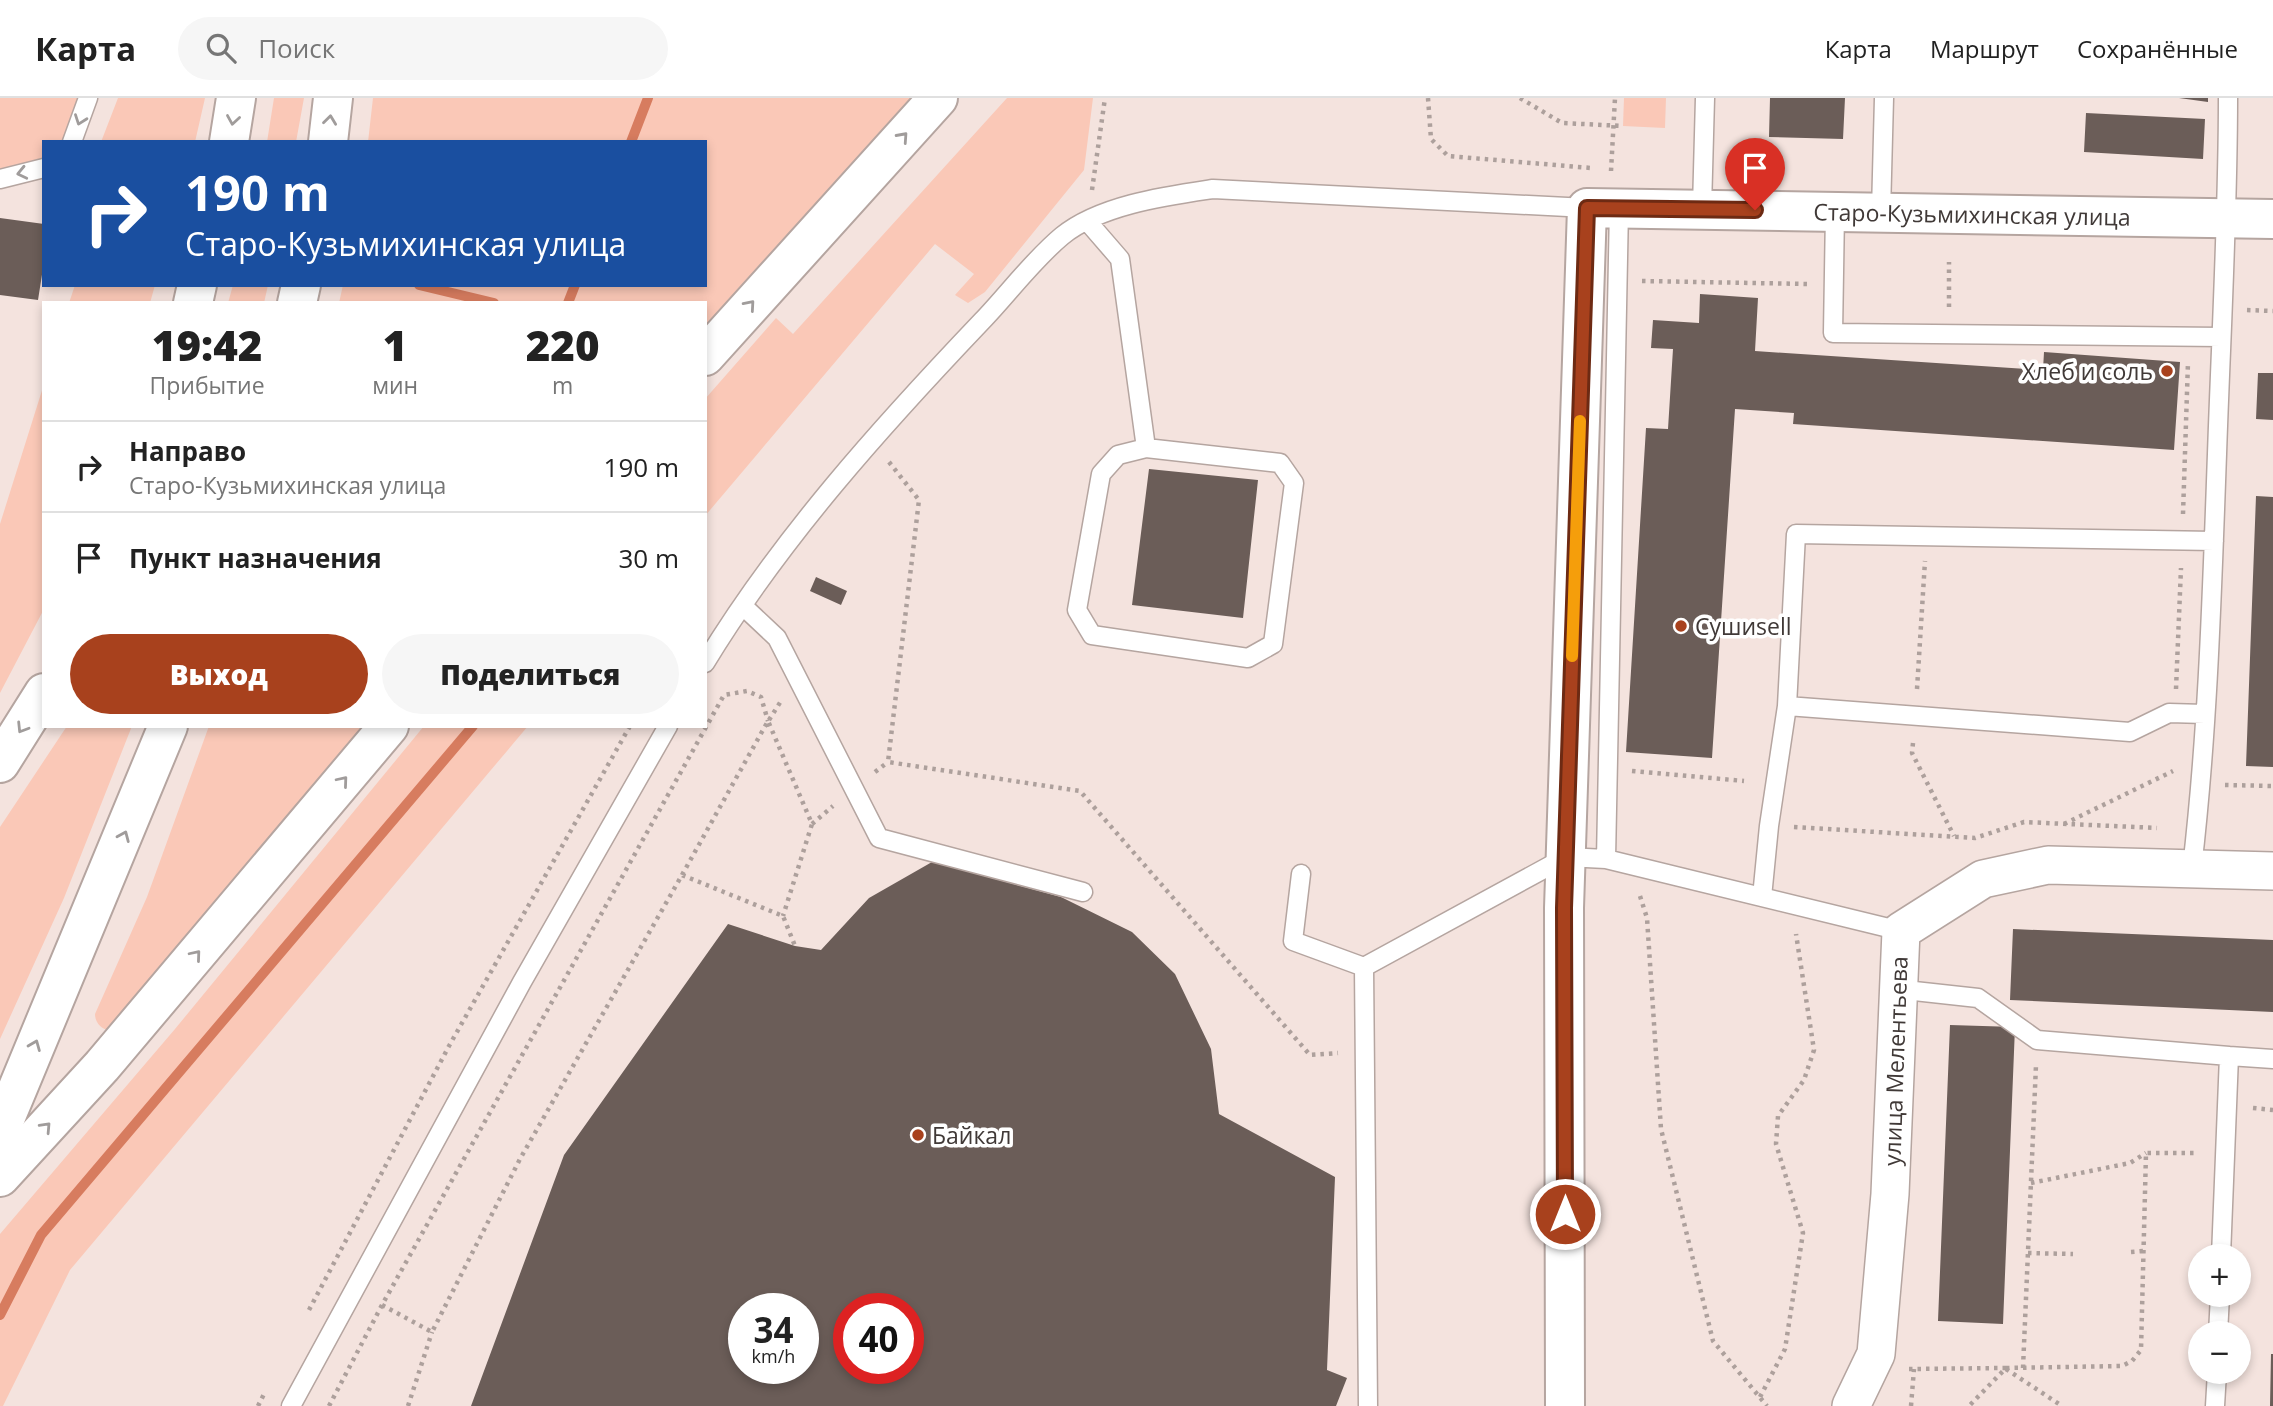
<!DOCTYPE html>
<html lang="ru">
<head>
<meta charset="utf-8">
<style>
  :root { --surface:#fff; --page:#f6f6f6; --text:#222; --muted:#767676; --line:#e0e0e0; --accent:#a8411d }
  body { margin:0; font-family:"Open Sans",sans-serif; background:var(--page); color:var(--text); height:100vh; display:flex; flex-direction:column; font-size:26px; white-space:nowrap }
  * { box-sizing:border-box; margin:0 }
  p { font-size:23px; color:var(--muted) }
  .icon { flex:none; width:38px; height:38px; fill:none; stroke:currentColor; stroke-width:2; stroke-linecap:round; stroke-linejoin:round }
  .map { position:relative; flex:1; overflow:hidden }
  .details { position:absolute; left:42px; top:203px; width:665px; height:427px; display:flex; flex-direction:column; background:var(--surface); border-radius:0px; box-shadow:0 4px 10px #0003 }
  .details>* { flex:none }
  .banner { position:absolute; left:42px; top:42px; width:665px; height:147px; border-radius:0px; box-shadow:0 4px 10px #0003; background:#1a4fa0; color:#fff; overflow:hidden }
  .tools { position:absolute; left:2188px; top:1146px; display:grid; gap:14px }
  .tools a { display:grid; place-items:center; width:63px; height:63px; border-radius:50%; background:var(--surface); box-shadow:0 4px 10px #0003; font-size:35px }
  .speed { position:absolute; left:728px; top:1195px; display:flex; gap:14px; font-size:35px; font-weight:700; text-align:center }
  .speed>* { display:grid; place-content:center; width:91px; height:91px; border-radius:50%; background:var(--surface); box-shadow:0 4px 10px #0003; line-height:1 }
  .speed small { font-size:18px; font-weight:400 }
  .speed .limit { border:10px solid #d22; background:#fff; color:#111 }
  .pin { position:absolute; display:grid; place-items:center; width:60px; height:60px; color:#fff; margin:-72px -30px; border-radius:50% 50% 50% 0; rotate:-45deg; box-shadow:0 0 7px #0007 }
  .pin .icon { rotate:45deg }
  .me { position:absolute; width:77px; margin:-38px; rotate:0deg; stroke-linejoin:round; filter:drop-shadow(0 0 5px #0008) }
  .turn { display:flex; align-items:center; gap:24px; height:147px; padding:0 28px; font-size:32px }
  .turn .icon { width:91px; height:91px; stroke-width:2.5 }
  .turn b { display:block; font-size:49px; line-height:60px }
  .eta { display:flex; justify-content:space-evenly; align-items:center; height:119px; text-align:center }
  .eta b { font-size:42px; font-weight:800; line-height:49px }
  .primary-button { display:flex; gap:14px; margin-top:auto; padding:14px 28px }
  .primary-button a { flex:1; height:80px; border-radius:42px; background:var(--accent); color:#fff; font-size:28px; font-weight:800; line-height:80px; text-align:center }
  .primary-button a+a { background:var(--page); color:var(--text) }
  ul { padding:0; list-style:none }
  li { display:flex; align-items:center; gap:21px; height:91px; padding:0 28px; border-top:2px solid var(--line) }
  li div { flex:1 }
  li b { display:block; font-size:26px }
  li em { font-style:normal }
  header { display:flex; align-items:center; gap:42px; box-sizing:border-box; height:98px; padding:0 35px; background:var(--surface); border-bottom:2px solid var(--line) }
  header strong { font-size:33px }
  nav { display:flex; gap:38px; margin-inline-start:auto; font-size:24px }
  .search { width:490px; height:63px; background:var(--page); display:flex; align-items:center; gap:18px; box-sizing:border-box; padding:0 24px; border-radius:38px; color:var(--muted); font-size:26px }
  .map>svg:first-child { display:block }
</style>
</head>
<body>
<header>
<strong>Карта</strong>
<div class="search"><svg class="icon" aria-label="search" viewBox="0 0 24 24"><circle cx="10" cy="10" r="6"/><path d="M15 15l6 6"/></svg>Поиск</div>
<nav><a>Карта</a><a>Маршрут</a><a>Сохранённые</a></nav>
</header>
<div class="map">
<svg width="2273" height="1308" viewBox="0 0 2273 1308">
  <rect width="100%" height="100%" fill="#f4e3de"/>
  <path fill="#fac8b7" d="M0,0h80l-17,44h-19v20l-44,8z
    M118,0h87l-10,44h-94z
    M274,0h30l-8,44h-29z
    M373,0h540l-208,232v-27h-366l4,-18h362v-143h-337z
    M1007,0h86l-9,72 -99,122 -17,11 -13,-8 19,-21 -39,-30 -230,272v-117l71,-81 17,16z
    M1624,0h42l-1,30 -42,-2z
    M75,187h80l-5,18h-81z
    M233,187h35l-4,18h-36z
    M44,286v225l-44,84v-169z
    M67,628h65l-68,172 -64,141v-212z
    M209,628h157l-256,304c-8,0 -15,-7 -15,-16l52,-117z
    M424,628h104l-458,544 -67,136h-3v-172l175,-205z"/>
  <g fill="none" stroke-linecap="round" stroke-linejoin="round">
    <path stroke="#d77c5f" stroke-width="10" d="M631,44l17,-44
      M419,187l75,18
      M568,205l7,-18
      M0,1217l41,-80 432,-509"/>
  </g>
  <path fill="#6b5d58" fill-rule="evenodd" d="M1770,0h75l-2,41 -74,-2z
    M2179,0h29v4z
    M2086,15l119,6 -2,40 -119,-7z
    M0,120l44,6v38l-6,38 -38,-5z
    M1700,196l58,4 -3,53 288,19 1,-18 136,10 -6,88 -381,-26 1,-11 -59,-4 -23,349 -86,-6 20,-324 22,1 5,-80 -22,-1 2,-28 46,3z
    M2258,275h15v47l-17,-1z
    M1149,371l109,11 -15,138 -111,-13z
    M2256,398l17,1v270l-27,-1z
    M816,479l31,14 -6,14 -31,-14z
    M932,764l129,35 71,35 43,42 36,75 8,65 116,63 -8,193 20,8 -11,28h-865l93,-251 164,-231 67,22 26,4 48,-52zM744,1211h59v59h-59zM849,1211h59v59h-59z
    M2013,831l260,11v72l-263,-12z
    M1950,927l65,2 -12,297 -65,-3z
    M2271,1256h2v52h-3z"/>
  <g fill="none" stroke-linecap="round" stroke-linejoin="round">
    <g stroke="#b5a5a0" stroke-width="21">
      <path id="service" d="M72,44l16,-44
        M0,81l44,-11
        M1702,110l3,-110
        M1835,114l-2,121 388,4
        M1881,114l3,-114
        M1088,124l32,37 26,189 -28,7 -17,19 -24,136 15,25 156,23 25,-14 21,-161 -14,-20 -134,-15
        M743,508l34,32 102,200 204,54
        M705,565c76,-125 177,-237 277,-342 26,-27 51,-61 80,-85 38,-31 104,-40 151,-47l374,19
        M1787,608l343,26 39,-19 36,1
        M1606,761l13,-651
        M2192,770c16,-137 20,-276 25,-414 4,-119 11,-237 11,-356
        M1301,776l-8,67 71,26
        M1762,799l7,-71 18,-120 9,-172 418,7
        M1896,891l82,9 59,42 192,16
        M2221,1158l8,-200 44,3
        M2218,1236l2,-39
        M291,1308l231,-424 146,-256
        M1368,1308l-4,-439 202,-110 40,2 295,72
        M2215,1308l2,-34"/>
    </g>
    <g stroke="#b5a5a0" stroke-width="40">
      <path id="minor" d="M1851,1308l25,-52 14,-160 11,-263 82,-52 65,-14 225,6"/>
    </g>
    <g stroke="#b5a5a0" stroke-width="42">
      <path id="tertiary" d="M1565,1308l-1,-498 23,-700 686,11"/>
    </g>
    <g stroke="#b5a5a0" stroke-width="42">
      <path id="secondary" d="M705,258l233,-258
        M0,1079l102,-111 287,-340"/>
    </g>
    <g stroke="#b5a5a0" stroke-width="42">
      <path id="primary" d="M229,44l7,-44
        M328,44l5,-44
        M193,205l4,-18
        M297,205l4,-18
        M0,665l44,-70
        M0,1033l168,-405"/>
    </g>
    <path stroke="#ada09c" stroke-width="4.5" stroke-dasharray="3.5 5" stroke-linecap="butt" d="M1428,0l3,41 17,17 143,12
      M1520,0l42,25 61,3
      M1611,73l4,-73
      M1092,92l13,-92
      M1642,183l166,3
      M1949,209v-45
      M2247,212l26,1
      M889,364l30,38 -31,262 192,29 230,264 28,-2
      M2183,416l5,-152
      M1917,591l8,-128
      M2176,591l5,-121
      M769,622l12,-19
      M1913,645l-1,10 42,83
      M1632,673l112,10
      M875,674l13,-10
      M2225,687l48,1
      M812,726l21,-18
      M2064,726l109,-53
      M1794,729l181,11 49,-16 133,6
      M682,777l86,-154 44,103 -29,92
      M1640,798l7,22 14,211 52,212 54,65
      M2253,1010l20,2
      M2031,1085l99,-20 16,-10
      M2131,1154l13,-1
      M2028,1155l45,1
      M382,1207l50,27 88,-173 162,-284 101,41 12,30
      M309,1212l140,-264 181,-320
      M2006,1270l116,-2 10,-5 9,-11 5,-197h52
      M2023,1270l13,-303
      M1909,1271l97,-1 -37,38
      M2006,1271l56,37
      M1760,1299l25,-48 18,-116 -27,-89 2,-28 26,-36 10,-30 -18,-116
      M258,1308l6,-12
      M329,1308l53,-101 342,-610 23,-4 14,6 7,24
      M408,1308l24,-74
      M1911,1308l3,-37"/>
    <use href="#service" stroke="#fff" stroke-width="18"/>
    <use href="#minor" stroke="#fff" stroke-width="37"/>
    <use href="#tertiary" stroke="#fff" stroke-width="38"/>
    <use href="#secondary" stroke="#fff" stroke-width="38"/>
    <use href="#primary" stroke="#fff" stroke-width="38"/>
  </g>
  <defs><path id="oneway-chevron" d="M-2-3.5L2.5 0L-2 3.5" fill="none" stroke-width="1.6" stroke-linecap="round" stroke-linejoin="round" transform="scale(1.75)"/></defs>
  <g stroke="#a09c9b">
    <use href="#oneway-chevron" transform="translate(80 22) rotate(110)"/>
    <use href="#oneway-chevron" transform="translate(233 22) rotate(99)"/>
    <use href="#oneway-chevron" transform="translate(330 22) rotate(-83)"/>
    <use href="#oneway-chevron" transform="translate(903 39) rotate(-48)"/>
    <use href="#oneway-chevron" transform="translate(22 75) rotate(167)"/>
    <use href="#oneway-chevron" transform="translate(750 207) rotate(-49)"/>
    <use href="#oneway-chevron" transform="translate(22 630) rotate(122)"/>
    <use href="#oneway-chevron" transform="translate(343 683) rotate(-50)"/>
    <use href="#oneway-chevron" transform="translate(124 738) rotate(-67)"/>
    <use href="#oneway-chevron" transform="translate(196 857) rotate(-50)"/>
    <use href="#oneway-chevron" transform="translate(35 947) rotate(-68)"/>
    <use href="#oneway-chevron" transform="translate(46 1029) rotate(-47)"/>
  </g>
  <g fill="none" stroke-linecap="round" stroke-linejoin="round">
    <g stroke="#6d2a13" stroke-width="18">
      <path id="route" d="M1565,1116l-1,-306 23,-700 168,2"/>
    </g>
    <use href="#route" stroke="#a8411d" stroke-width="12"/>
    <path stroke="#f59e0b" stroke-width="12" d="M1572,558l8,-235"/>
  </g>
  <g fill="#a8411d" stroke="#fff" stroke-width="2.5">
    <circle cx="2167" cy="273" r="7"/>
    <circle cx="1681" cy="528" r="7"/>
    <circle cx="918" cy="1037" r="7"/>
  </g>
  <g text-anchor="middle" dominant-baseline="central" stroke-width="7" stroke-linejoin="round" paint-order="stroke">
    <g font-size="23" fill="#403937" stroke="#fff">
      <text transform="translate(1972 116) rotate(1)">Старо-Кузьмихинская улица</text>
      <text transform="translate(1895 963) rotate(-88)">улица Мелентьева</text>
    </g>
    <g font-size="23" fill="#403937" stroke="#fff" text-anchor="start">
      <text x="2153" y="273" text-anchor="end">Хлеб и соль</text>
      <text x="1695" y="528">Сушиsell</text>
      <text x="932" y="1037">Байкал</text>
    </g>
  </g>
</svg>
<div class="tools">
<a>+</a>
<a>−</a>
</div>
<div class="speed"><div>34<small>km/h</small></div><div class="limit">40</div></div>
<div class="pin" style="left:1755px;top:112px;background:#d93025"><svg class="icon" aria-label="arrive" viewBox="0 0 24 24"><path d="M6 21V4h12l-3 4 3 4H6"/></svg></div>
<svg class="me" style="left:1565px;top:1116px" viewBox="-20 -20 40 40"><circle r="17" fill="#a8411d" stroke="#fff" stroke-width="3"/><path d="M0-11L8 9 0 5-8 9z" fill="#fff"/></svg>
<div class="banner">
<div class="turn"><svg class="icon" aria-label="right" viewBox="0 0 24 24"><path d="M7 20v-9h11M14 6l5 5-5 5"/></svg><div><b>190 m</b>Старо-Кузьмихинская улица</div></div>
</div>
<section class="details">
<div class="eta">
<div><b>19:42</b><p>Прибытие</p></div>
<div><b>1</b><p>мин</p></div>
<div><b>220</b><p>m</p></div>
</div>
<ul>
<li><svg class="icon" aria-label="right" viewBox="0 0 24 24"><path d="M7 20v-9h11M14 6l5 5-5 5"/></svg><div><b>Направо</b><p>Старо-Кузьмихинская улица</p></div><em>190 m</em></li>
<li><svg class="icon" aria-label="arrive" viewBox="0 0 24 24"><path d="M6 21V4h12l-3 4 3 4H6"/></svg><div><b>Пункт назначения</b></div><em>30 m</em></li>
</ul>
<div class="primary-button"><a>Выход</a><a>Поделиться</a></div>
</section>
</div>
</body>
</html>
